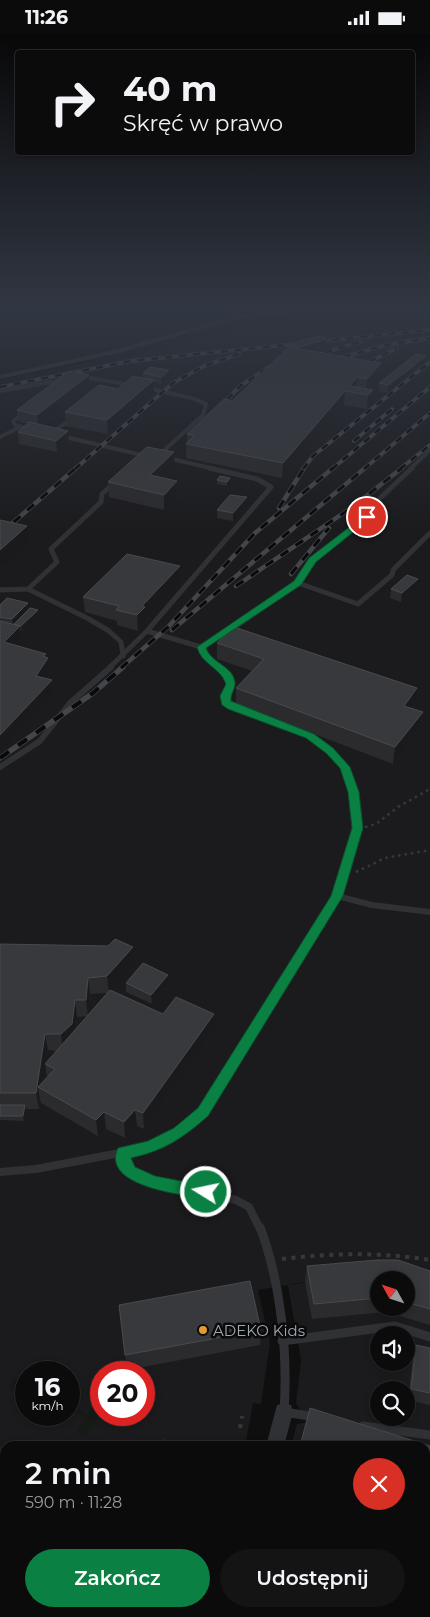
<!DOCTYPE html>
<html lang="pl">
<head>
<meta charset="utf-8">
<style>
  :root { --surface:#0b0b0c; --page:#141415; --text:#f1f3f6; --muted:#9a9b9d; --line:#2b2b2d; --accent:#0b8043 }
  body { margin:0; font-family:Montserrat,sans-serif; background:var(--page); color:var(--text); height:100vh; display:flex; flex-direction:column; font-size:19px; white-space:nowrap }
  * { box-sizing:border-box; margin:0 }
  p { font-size:16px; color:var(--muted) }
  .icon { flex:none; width:28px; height:28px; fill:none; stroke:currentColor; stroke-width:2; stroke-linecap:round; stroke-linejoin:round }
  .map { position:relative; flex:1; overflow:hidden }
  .side { position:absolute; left:0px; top:1406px; width:430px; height:176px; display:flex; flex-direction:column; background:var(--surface); border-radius:15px 15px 0 0; box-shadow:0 2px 8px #0003,0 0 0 1px var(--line) }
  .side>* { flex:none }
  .hud { position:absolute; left:15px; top:15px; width:400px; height:105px; border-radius:5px; box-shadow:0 2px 8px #0003,0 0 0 1px var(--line); background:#0b0b0c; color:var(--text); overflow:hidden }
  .needle { width:32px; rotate:310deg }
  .controls { position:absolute; left:370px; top:1236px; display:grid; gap:10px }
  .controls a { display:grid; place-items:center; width:45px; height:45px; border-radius:50%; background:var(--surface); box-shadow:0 2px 8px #0003,0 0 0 1px var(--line); font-size:25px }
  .speed { position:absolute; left:15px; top:1326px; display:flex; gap:10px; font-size:25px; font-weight:700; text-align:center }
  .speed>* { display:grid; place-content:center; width:65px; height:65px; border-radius:50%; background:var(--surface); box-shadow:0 2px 8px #0003,0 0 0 1px var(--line); line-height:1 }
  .speed small { font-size:12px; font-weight:400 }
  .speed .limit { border:8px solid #d22; background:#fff; color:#111 }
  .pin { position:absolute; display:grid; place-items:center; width:42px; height:42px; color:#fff; margin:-21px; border:2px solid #fff; border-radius:50%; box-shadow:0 1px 5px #0007 }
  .me { position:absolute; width:55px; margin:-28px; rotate:280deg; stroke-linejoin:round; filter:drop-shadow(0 0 4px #0008) }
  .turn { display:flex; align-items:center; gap:18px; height:105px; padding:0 25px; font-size:22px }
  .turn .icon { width:65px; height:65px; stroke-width:2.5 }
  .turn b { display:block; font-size:35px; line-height:42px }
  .round { display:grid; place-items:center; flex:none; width:52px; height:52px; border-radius:26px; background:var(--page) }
  .summary { display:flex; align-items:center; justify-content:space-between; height:85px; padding:0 25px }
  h1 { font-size:30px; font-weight:600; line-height:38px }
  .primary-button { display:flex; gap:10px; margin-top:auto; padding:10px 25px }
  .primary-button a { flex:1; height:58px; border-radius:30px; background:var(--accent); color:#fff; font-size:20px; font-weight:600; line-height:58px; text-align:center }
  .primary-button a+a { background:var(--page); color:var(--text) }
  .status { display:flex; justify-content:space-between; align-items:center; height:35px; padding:0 25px; background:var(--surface); direction:ltr }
  .status svg { height:14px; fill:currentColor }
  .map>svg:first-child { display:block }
</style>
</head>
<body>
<div class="status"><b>11:26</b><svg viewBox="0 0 49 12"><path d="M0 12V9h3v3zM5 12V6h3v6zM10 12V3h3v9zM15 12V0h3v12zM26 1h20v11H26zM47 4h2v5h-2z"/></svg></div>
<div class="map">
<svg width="430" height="1582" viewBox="0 0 430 1582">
  <rect width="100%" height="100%" fill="#0f0f10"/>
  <path fill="#1b1b1d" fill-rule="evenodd" d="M318,274h112v1285l-5,-2v-146h-134l6,-22 11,-2 -12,-19 5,-43 -13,-75 56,-7 -39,4 -47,8 12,53 -9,61 -8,-1 -8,43h-240v167h103l-3,4h-105v-1232l110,-23 120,-34zM379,1245h27v27h-27zM379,1300h27v28h-27zM26,1338h43v42h-43zM101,1338h43v42h-43zM379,1355h27v27h-27z
    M133,1578h81l-1,4h-76z
    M270,1578h134l-1,4h-127z"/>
  <path fill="#161a16" d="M0,274h295l-59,7 -118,34 -118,26z
    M274,278h24l-68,15 -120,34 -110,23v-5l84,-17 138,-39z
    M32,1332l10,2 -2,3 -14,1v8l-10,14 -6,-8 3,-7z
    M96,1367l5,8 -2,7 -14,19 -9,-4 10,-14 -17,-11v-4l18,12z
    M0,1467l5,3v47l-5,-3z"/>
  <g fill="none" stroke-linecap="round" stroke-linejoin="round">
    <path stroke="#36383c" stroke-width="2.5" stroke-dasharray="2.5 4" stroke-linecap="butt" d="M365,792l11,-3 22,-17 32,-18
      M356,837l29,-14 45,-8"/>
    <path stroke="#36383c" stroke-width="4" stroke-dasharray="4 5.5" stroke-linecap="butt" d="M282,1224c50,-6 99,-7 148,1
      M240,1393l2,-12"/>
    <path stroke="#303135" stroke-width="4" d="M0,342l119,-26 114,-33 73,-9
      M82,342l50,8
      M146,353l46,10 14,6 -3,11 -44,40
      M0,356l63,-11
      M24,378l-11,8 2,4 15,4
      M52,398l20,-15
      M61,401l85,20
      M0,402l20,-10
      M168,423l46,11
      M410,434l20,-19"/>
    <path stroke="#303135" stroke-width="5" d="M298,548l60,21 34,-29 1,-5 37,-37
      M28,554l29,-27 -6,-13 50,-47 1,-8 11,-10
      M0,555l28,-1 59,29 22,13 12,11 2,14
      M147,596l54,16
      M109,633l38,-37 124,-144 -14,-8 -48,-11
      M219,633l-15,-12 -3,-9 30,-17 67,-47 4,-10 10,-13 55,-43 9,-15 36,-34"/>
    <path stroke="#303135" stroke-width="6" d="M217,632l11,9 3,8 -6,12 1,6 6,5c21,8 62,19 79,30 11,7 28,19 34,31 25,43 3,110 -21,149
      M0,732l40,-26 30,-38 41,-36
      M337,861l35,9 58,7"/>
    <path stroke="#303135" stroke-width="8" d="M124,1118l3,16 13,9 96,22 13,7 11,22
      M0,1137l36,-3 115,-22 29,-14 23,-21 122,-196"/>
    <path stroke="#303135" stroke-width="9" d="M260,1192c21,56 28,126 24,185l32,5
      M282,1306l113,-15 35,11
      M363,1391l67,9"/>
    <path fill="#303135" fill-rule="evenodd" d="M284,1368l7,2 2,7 -9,34h-18l11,-41z
      M232,1578h22l-1,4h-22z"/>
    <g stroke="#43454a" stroke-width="4">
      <path id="rail-far2" d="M344,322l42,-12 44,-7
        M313,325l19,-10 28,-8
        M357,333l40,-20
        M0,352l131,-26 299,-31
        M218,374l22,-23 40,-26
        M354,406l38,-32
        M75,434l98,-86 31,-17 35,-12
        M303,434l10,-13 117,-94
        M332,434l98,-82
        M364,434l66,-56
        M400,434l30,-24"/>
    </g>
    <g stroke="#43454a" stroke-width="4.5">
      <path id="rail-far1" d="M279,473l25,-40
        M0,499l76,-66
        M291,539l38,-46
        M236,551l115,-78 51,-40
        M172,595l193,-162
        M121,633l47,-41 87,-94 78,-65"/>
    </g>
    <g stroke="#43454a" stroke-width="5.5">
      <path id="rail" d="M0,723l93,-65 30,-26"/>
    </g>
    <use href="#rail-far2" stroke="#0a0a0b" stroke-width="2.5" stroke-dasharray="7" stroke-linecap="butt"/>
    <use href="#rail-far1" stroke="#0a0a0b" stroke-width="3" stroke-dasharray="9" stroke-linecap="butt"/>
    <use href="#rail" stroke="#0a0a0b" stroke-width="4" stroke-dasharray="11" stroke-linecap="butt"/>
  </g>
  <path fill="#2b2b2e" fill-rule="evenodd" d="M286,311h40l-15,5 69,26 -11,12 4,1 -1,13 -5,6 -23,-4 -62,73 -96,-20 1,-24 45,-33 54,-52z
    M425,325l-11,9v3l-27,21 -8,-2v-8z
    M143,338l26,5 -7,6 -8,-2v12l-46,40 -42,-8 -1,-14 78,-34z
    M90,350l-50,40 29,17 -12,10 -38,-8 -1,-12 10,-8 -10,-3 -1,-11z
    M175,431l-13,12 15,18 -13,14 -55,-13 -1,-15z
    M217,445l13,2 -3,4 -10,-2z
    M247,471l-14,15 -16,-3v-8z
    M180,547l-34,36v4l-8,9 -21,-6v-4l-32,-9 -2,-15z
    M417,552l-16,15 -11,-4 1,-9z
    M0,570l29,4 9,5 -16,17 -2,-1 2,12 -4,4 28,11 4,17 -3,5 5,1 2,16 -54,57z
    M217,608l198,61 -3,5 11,3 -3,16 -27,36 -157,-60v-16l16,-17 -35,-12z
    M0,909l134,20 -23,26 52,24 51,17 -70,98 -7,-3 -12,12 -19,-9 -8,7 -57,-33 -1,-3 -1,9h-13l-2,12 -24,-1zM107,958l-19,22 2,-21zM87,981l-11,13 1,-12zM48,1015l9,1 -11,13zM45,1030l2,12 -4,5z
    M126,948l42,1 -16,20 -26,-12z
    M307,1231l123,5v54l-44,-13 -74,7 -7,-37zM379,1245h27v27h-27z
    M119,1270l142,25 -1,15 -133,25z
    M416,1310l14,3v57l-22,-5 5,-43z
    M425,1411h5v115l-5,-2z
    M344,1578h38l-2,4h-29z"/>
  <path fill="#1a1a1c" d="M327,304l-1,7 -33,10v-7z
    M426,321l-1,4 -11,9v3l-27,21 1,-8z
    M381,328l-1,14 -14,16 1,-14z
    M169,335v8l-7,6 -1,-7z
    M89,340l1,10 -52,41 -1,-11z
    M357,342l-1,14 -6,-5z
    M154,345v14l-46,40 -1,-14z
    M373,355l-1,13 -5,6 1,-14z
    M345,356l-1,14 -62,73 1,-15z
    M68,396l1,11 -12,10 -1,-11z
    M174,417l1,14 -25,24v-15z
    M230,443v4l-3,4v-4z
    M177,446v15l-13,14v-15z
    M247,462v9l-14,15v-8z
    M27,491l1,16 -28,25v-17z
    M180,531v16l-34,36v4l-8,9 -1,-16 5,-9z
    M418,544l-1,8 -16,15 1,-9z
    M28,568l1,9 -16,16 -1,-9z
    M38,575v4l-16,17 -1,-5z
    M20,591l2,16 -16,16 -2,-16z
    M46,619l1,6 1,-2 2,16 -12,18 -2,-16 7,-20z
    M52,645l2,16 -54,57v-18z
    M417,653l-2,16 -13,18 2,-16z
    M423,677l-3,16 -27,36 2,-17z
    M133,912l1,17 -25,29 -2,-17z
    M168,940v9l-16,20 -1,-9z
    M88,943l2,16 -2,22 -2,-16z
    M75,965l2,17 -3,24 -11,10 -2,-17z
    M214,979v17l-70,98 -1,-16z
    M45,999l3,16 -6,39 -4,-2 2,13 -1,9 -3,-16z
    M25,1070l1,5 -2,11 -1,-5z
    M135,1075l2,16 -12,12 -1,-16z
    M104,1077l2,17 -8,7 -2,-16z
    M55,1578h3l-3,4h-3z"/>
  <path fill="#38393c" stroke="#484a4e" d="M321,301l6,3 -31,9 -10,-2 20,-7z
    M289,312l92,16 -14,16 -10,-2 -7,9 23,4 -5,5 -23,-4 -62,72 -97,-19 8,-8 -7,-2 37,-35 8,2z
    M416,319l10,2 -12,9 -9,-2z
    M405,328l10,2 -27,20 -9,-2z
    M150,332l19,3 -8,7 -18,-4z
    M69,336l20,4 -52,40 -20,-5z
    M133,341l21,4 -47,40 -42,-8 34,-27 19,4z
    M29,387l39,9 -12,10 -38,-9z
    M147,412l27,5 -24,23 27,6 -13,14 -56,-13z
    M220,441l10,2 -3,4 -10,-2z
    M230,460l17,2 -14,16 -16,-3z
    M0,485l27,6 -27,24z
    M127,519l53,12 -38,40 3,1 -8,8 -21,-5 3,-4 -36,-9z
    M407,540l11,4 -16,14 -11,-4z
    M7,563l21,5 -16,16 -12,-2v-12z
    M30,573l8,2 -17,16 -7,-2z
    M0,586l20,5 -16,16 42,12 -3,2 5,2 -12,18 16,4 -52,55z
    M234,592l183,61 -13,18 19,6 -28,35 -159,-59 28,-29 -47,-16z
    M115,904l18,8 -26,29 -19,2 -2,22h-11l-3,24 -11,10h-16l-9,59h-36v-149l108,2z
    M143,928l25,12 -17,20 -25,-12z
    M110,955l53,24 13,-17 38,17 -71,99 -8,-3 -11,12 -20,-10 -8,8 -58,-33 17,-18 -10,-5z
    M0,1070h25l-2,11h-23z
    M377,1225h21l32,11v38l-24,-7v-22h-27v18l-65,6 -7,-38z
    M250,1246l11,49 -136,25 -6,-50z
    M416,1310l14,3v45l-19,-4z
    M310,1373l120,38v101l-5,-2v-22l5,-26 -5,-1v-50h-125z
    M164,1405l29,6h-30z
    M0,1529l5,4v45h50l-3,4h-52z
    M360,1578h21l-2,4h-12z"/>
  <linearGradient id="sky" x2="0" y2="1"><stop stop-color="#080809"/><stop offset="0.55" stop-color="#313742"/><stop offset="1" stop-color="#313742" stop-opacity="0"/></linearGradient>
  <rect width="430" height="495" fill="url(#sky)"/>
  <path fill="#0b8043" stroke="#07532c" d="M364,481l8,1 -56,45 -15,23 -95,63c5,15 27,18 29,34 1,6 -5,12 -4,19l83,33 19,14 17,19 9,25 4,36 -20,68 -135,220c-25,22 -44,35 -77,42l4,9 20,9 57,11 2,5 -2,5 -6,2c-21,-4 -106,-12 -88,-51l30,-7 26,-13 24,-20 133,-212 21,-68 -4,-36 -8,-24 -14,-15 -20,-15 -78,-29 -6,-4 -2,-9 6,-12c-5,-16 -25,-20 -29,-37l97,-66 15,-23z"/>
  <circle fill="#e59931" stroke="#0a0a0b" stroke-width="2" cx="203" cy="1295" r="5"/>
  <g text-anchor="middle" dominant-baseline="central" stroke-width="5" stroke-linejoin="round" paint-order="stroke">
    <g font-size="15" fill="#a1a7b0" stroke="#0a0a0b" text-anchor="start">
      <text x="213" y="1295">ADEKO Kids</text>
    </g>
  </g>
</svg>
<div class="controls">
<a><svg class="needle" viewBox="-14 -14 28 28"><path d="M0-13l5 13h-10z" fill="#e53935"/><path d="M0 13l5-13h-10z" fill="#9a9b9d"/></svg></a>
<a><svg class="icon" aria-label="sound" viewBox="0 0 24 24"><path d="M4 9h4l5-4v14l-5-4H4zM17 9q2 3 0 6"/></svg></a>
<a><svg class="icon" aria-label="search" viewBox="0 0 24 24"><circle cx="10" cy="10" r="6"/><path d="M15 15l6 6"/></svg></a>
</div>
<div class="speed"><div>16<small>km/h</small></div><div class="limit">20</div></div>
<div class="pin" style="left:367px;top:482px;background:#d93025"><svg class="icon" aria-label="arrive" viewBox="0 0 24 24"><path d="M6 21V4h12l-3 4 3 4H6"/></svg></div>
<svg class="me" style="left:206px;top:1157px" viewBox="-20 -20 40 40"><circle r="17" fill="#0b8043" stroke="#fff" stroke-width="3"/><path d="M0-11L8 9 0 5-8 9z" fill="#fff"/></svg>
<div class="hud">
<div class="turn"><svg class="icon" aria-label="right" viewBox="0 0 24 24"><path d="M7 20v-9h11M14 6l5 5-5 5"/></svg><div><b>40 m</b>Skręć w prawo</div></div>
</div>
<section class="side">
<div class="summary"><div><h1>2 min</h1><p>590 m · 11:28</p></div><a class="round" style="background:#d93025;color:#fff"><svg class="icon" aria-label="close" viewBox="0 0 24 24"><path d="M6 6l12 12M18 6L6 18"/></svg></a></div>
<div class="primary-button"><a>Zakończ</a><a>Udostępnij</a></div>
</section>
</div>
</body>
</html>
